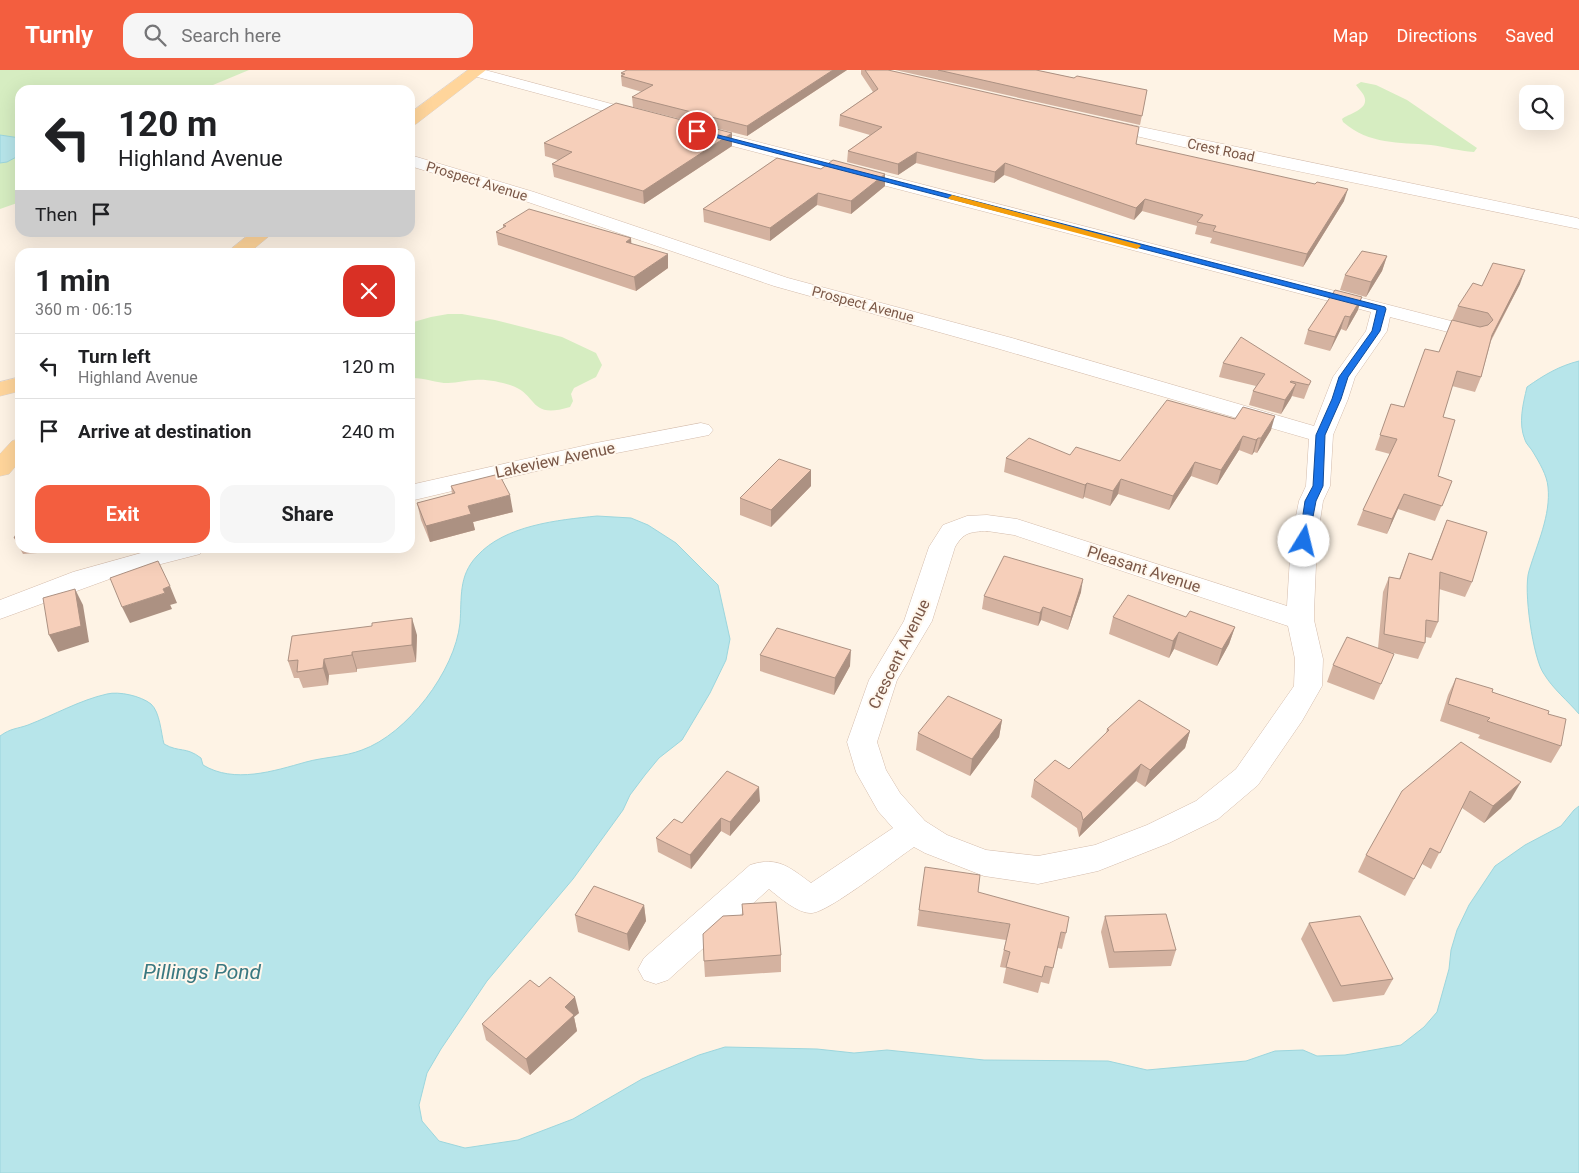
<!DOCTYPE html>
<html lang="en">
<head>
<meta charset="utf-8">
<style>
  :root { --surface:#fff; --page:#f6f6f6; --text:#202124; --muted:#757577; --line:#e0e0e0; --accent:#f35e3f }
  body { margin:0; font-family:Roboto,sans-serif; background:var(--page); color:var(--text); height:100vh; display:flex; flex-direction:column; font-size:19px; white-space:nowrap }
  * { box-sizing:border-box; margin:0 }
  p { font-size:16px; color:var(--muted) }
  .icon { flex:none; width:28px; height:28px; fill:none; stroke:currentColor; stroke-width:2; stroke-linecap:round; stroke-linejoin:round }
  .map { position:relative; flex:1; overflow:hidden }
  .details { position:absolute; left:15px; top:178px; width:400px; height:305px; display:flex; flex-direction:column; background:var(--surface); border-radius:15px; box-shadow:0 5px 20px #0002 }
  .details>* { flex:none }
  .banner { position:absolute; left:15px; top:15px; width:400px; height:152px; border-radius:15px; box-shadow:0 5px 20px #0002; background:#fff; color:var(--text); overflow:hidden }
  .buttons { position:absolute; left:1519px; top:15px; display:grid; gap:10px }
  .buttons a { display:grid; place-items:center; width:45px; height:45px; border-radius:10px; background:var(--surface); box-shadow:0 5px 20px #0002; font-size:25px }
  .pin { position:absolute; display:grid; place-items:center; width:42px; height:42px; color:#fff; margin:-21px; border:2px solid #fff; border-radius:50%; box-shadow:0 1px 5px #0007 }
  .me { position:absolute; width:55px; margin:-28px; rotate:9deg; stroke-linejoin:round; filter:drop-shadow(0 0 4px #0008) }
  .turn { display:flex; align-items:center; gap:18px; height:105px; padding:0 20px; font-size:22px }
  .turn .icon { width:65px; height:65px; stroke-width:2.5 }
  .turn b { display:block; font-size:35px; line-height:42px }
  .then { display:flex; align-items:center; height:48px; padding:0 20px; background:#0003; gap:10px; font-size:19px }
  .round { display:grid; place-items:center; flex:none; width:52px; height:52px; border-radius:15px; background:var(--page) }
  .headline { display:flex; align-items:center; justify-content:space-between; height:85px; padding:0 20px }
  h1 { font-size:30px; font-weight:700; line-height:38px }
  .button { display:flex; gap:10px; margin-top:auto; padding:10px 20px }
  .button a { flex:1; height:58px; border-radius:15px; background:var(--accent); color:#fff; font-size:20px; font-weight:700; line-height:58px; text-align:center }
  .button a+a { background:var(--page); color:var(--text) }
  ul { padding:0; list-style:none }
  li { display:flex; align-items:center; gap:15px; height:65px; padding:0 20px; border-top:1px solid var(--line) }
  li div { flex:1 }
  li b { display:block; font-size:19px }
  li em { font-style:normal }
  header { display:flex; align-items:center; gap:30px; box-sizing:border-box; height:70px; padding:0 25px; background:var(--accent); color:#fff }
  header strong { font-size:24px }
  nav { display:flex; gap:28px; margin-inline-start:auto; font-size:18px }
  .search { width:350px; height:45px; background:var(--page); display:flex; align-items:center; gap:12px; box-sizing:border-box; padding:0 18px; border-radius:15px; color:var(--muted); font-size:19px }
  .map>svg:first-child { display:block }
</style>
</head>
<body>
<header>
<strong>Turnly</strong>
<div class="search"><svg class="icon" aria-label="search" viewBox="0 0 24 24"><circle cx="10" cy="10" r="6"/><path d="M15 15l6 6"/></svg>Search here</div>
<nav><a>Map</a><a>Directions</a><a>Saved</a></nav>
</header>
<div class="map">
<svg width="1579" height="1103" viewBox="0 0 1579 1103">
  <rect width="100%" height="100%" fill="#fef3e5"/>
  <path fill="#d6edc1" d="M0,0h249l-48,20h-181v112l-20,7z
    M1361,12l15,3 31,15 70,48 -3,4c-15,-1 -29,-5 -43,-7 -33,-3 -61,0 -88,-23l-1,-3c8,-6 30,-10 21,-25 -2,-3 -5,-6 -7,-9z
    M448,244h14l33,6 67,17 34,16 6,12 -6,12 -22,11 -3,6 2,7 -3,6c-42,13 -31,-13 -60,-22 -10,-3 -24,-6 -35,-5 -9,0 -17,3 -27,3 -12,0 -26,-6 -38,-5v-55l21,-6z"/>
  <path fill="#b7e5ea" stroke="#9cd6dd" d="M0,65l20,3v17l-13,7 -7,1z
    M1579,291v353c-11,-13 -26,-25 -35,-40 -11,-15 -21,-85 -15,-103 8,-27 22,-56 19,-84 -1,-12 -9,-25 -15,-35 -2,-4 -7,-8 -8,-12 -7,-17 -2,-36 2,-53 17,-12 32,-21 52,-26z
    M597,446l34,2 17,7 28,18 42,42 12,54 -4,21 -16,33 -28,47 -23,18 -14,17 -15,20 -7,15 -50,69 -86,102 -46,68 -14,24 -8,32 3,16 17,20 26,7 53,-8 55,-21 69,-40 57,-24 26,-8 92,2 37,4 33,-3 97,10 124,1 39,9 99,-9 29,-10 28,-1 14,6 28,-1 56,-10 23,-18 13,-15 12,-43 2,-19 6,-20 12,-25 26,-39 30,-21 36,-19 13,-16 5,-4v367h-1579v-437c11,-8 17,-7 28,-11 26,-10 52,-25 79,-31 12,-3 34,2 44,10 9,8 10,29 13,40 16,9 21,2 37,14l2,7c31,19 71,6 103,-3 18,-5 38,-5 56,-12 45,-16 93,-79 98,-127 2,-25 -2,-47 17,-67 28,-31 81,-36 120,-40z"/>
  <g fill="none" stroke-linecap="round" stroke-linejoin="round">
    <g stroke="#d4bcac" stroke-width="1">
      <path id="minor" d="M469,0h16l164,44 2,3 -2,3h-12l-167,-45 -3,-3z
        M1103,49l474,99 2,1v10l-374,-77 -108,-25 -2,-3 2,-3z
        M696,56l786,203 4,4 -4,4 -7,2 -85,-22 -3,14 -32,46 -7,22 -15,36 -3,51 -7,15 -6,40 -3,70v9l9,39 -1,27 -20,35 -44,64 -40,34 -49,24 -71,28 -60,13 -54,-8 -59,-23 -11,-6c-18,12 -85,65 -102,66 -14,1 -33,-16 -43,-24l-101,91 -12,4 -12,-4 -6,-11 6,-11 106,-93c28,-9 39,2 61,18l82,-55 -15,-17 -22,-39 -9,-30 22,-62 35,-59 25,-74 14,-22 24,-9 20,-1 30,4 270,87 4,-65 8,-40 7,-15 3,-47 -313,-91 -222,-62 -252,-86 -112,-34v-11l124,37 254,86 224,60 302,88 19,-49 33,-46 5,-19 -681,-177 -2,-4 2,-4zM987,461l27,4 274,91 7,33 -1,27 -58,83 -40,32 -49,24 -52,20 -57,11 -52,-6 -39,-15 -22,-14 -25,-28 -14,-23 -9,-28 20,-62 35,-59 23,-74c9,-15 15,-15 32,-16z
        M701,353l8,2 4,5 -4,5 -113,22 -186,44v-16l186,-42z
        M159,478h45l-4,6 -74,19 -126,46v-19l73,-28z"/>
    </g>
    <g stroke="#dcd3cf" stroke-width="1">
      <path id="major" d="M468,0h18l-70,54 -6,2v-13z
        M252,162h22l-24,20h-20l2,-4z
        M20,307v14l-20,5v-14z
        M20,369v22l-11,13 -9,2v-22l12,-13z"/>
    </g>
    <use href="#minor" fill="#fff" fill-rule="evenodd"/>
    <use href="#major" fill="#ffd59b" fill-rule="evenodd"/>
  </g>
  <path fill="#d4b2a0" d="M847,0l-100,66 -114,-29 -1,-10 10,-5 -20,-6 -1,-10h1l-1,-3z
    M861,0h27l248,74 208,57 -41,66 -93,-24 2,-5 -17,-4 2,-8 -55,-15 -8,9 -130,-45 -10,8 -78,-20 -18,12 -51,-13 1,-11 22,-16 -31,-9 1,-11 33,-23 -12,-18z
    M895,0h141l38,8 73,12 -7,35z
    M544,73l188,3 -88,58 -90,-27 -2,-13 6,-4 -13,-4z
    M777,88l108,28 -34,28 -34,-9 -47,36 -66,-19 -1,-13z
    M503,155l128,19 37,24 -32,23 -138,-46 -2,-13 7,-4z
    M1387,186l-5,15 -16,26 -26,-7 5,-15z
    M1520,214l-29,57 -10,36 -6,15 -23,-6 -9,31 -5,59 14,5 -17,40 -37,-12 -11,25 -30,-9 6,-15 27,-56 -15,-4 16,-46 13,3 35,-55 19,-46z
    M1358,240l-12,21 -5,-2 -11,22 -26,-7 4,-14z
    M1223,293l88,18 -7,18 -12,-3 -11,18 -32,-9 4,-14 3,-5 -37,-9z
    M1271,360l-14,23 -3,-1 -2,3 -13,-5 -22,35 -26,-9 -22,34 -51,-16 -8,12 -26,-9 -1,2 -79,-27 2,-14 64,-3 50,6z
    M451,416l62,26 -40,10 2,8 -45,12 -9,-22 -4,-17 35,-9z
    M811,416l-40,41 -31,-12v-17z
    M1447,450l25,62 -7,15 -26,-8 -1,33 -7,16 -5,-1 -1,6 -7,16 -29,-7 5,2 -20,46 -47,-18 6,-17 45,-17 5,-56 6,-15 10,2 10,-26 22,7z
    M20,457v21h48l-2,3 -43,3 -9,-16z
    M1081,522l-13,38 -27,-10 -3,6 -56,-17 2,-13z
    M1113,547l122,10 -6,17 -12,22 -43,-17 -5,9 -60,-24z
    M417,565l-1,27 -59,7v3l-28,3 -1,10 -25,3 -4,-10h-5l-6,-17z
    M760,585l90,11 -16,29 -74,-24z
    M1456,608l92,36 13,32 -10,17 -73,-25 2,-3 -40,-14 8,-26z
    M1002,650l-3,17 -29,39 -54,-26 2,-17z
    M1107,659l83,2 -5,17 -40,39 -9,-6 -57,56 -2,-9 -46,-31 3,-17 35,-11 37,-36z
    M1461,672l50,57 -27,24 -22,-15 -31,61 -9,-5 -17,32 -47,-24 8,-17z
    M760,731l-30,35 -9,-5 -30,38 -33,-17 -2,-14 26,-15z
    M742,834l39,51v17l-76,5 -1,-16 38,-46z
    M644,835l2,16 -17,30 -51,-19 -3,-17z
    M919,840l147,23 -4,16 -4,-1 -9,36 -8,-2 -3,11 -35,-10 3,-15 -6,-1 6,-27 -89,-14z
    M1105,846l71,34 -5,16 -62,2 -8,-36z
    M1309,853l84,56 -9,16 -51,7 -32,-63z
    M539,917l40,26 -5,4 3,14 -47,44 -44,-35 -4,-16z"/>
  <path fill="#ac9182" d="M833,0h14l-100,66v-10z
    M732,63v13l-88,58 -1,-13z
    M917,82l-1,11 -18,12v-11z
    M1005,93l-1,12 -10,8 1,-11z
    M885,104v12l-34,28v-13z
    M1348,119l-4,12 -41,66 4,-13z
    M818,123l-1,12 -47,36v-13z
    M1145,129l-3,12 -8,9 2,-12z
    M631,168l1,14 -6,-10z
    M668,184v14l-32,23 -2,-14z
    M1387,186l-5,15 -16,26 5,-15z
    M1525,200l-5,14 -34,65 6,-14z
    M1362,227l-4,13 -12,21 4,-14z
    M1345,246l-4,13 -11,22 5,-14z
    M1296,314l-5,14 -10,16 4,-14z
    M1275,346l-4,14 -14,23 4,-15z
    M1243,366l-4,14 -22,35 4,-15z
    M1258,368l-4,14 -2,3 4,-15z
    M1195,392l-4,14 -22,34 4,-14z
    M811,400v16l-40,41v-17z
    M1121,409l-3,15 -8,12 3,-15z
    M1087,413l-3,14 -1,2 2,-14z
    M1404,424l-6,15 -11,25 5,-15z
    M510,425l3,17 -40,10 2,8 -45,12 -4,-16 42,-20z
    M1083,509l-2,13 -13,38 3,-13z
    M170,516l7,17 -7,2 -7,-16z
    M75,519l8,16 6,37 -31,10 -9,-17z
    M165,523l7,16 -42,14 -8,-16z
    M1043,537l-2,13 -3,6 2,-13z
    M412,548l5,17 -1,27 -4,-17z
    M1235,557l-6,17 -12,22 5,-17z
    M1179,562l-5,17 -5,9 4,-17z
    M851,580l-1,16 -16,29 1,-17z
    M352,582l5,17v3l-5,-17z
    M324,589l5,16 -1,10 -5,-17z
    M1002,650l-3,17 -29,39 2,-17z
    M1190,661l-5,17 -40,39 5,-17z
    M1141,694l-5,17 -57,56 4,-17z
    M1521,712l-10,17 -27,24 9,-17z
    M759,717l1,14 -30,35v-14z
    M721,748v13l-30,38 -1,-14z
    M644,835l2,16 -17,30 -2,-17z
    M575,927l4,16 -5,4 3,14 -47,44 -4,-16 39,-52z"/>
  <path fill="#f6cfba" stroke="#ac9182" d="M627,0h206l-86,56 -115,-29 21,-12 -32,-9 4,-2 -4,-1z
    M865,0h23l251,57 -3,17 179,40 2,-2 31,7 -41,65 -94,-23 3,-5 -19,-4 6,-7 -58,-16 -9,9 -131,-45 -10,9 -78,-20 -19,12 -50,-13 34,-24 -42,-12 38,-26z
    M938,0h98l38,8 3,-2 70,14 -5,26z
    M616,33l116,30 -89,58 -91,-27 20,-12 -28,-9z
    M777,88l44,11 12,-9 52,14 -34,27 -33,-8 -48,35 -67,-19z
    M529,139l102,29 -5,4 42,12 -34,23 -138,-45 10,-6 -3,-1z
    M1362,181l25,5 -16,26 -26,-7z
    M1493,193l32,7 -33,65 -11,42 -24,-6 -14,46 12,3 -17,56 14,5 -10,25 -38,-12 -12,25 -29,-9 34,-71 -17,-4 11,-31 13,3 21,-58 14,3 13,-32 28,7 8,-2 5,-5 -5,-7 -30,-7 15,-23 9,3z
    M1335,220l27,7 -12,20 -5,-1 -10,21 -27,-7z
    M1241,267l70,44 -2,4 -18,-4 -1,1 6,2 -11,16 -32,-9 12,-17 -42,-11z
    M1167,330l68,19 8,-12 32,9 -14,22h-3l-2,2 -13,-4 -22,34 -26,-8 -22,34 -52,-17 -8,12 -26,-8 -2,2 -79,-27 23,-20 41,17 6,-8 44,14z
    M779,389l32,11 -40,40 -31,-12z
    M499,404l11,21 -42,11 3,8 -45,12 -9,-23 38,-10 -4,-7z
    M1447,450l40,12 -15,50 -32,-10 -2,50 -12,-2 -1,23 -41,-9 5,-57 11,2 9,-26 23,7z
    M20,457v10l-6,1z
    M1004,486l79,23 -12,38 -28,-10 -3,6 -56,-17z
    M158,491l12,25 -7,3 2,4 -43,14 -12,-29z
    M75,519l6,37 -32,9 -6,-37z
    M1128,525l58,22 4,-6 45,16 -13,22 -43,-17 -6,9 -60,-24z
    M412,548v27l-60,7v3l-28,4 -1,9 -26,4 1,-12 -10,1 4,-25 80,-10v-3z
    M777,558l74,22 -16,28 -75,-23z
    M1347,567l47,17 -13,30 -48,-19z
    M1456,608l37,11 -1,3 57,19 -1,3 18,5 -5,27 -74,-25 3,-3 -42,-14z
    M948,626l54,24 -30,39 -54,-26z
    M1139,630l51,31 -40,39 -9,-6 -58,56 -2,-8 -47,-32 21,-20 14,9 40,-39 -2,-1z
    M1461,672l60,40 -28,24 -23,-15 -30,62 -10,-5 -16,31 -48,-24 36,-64z
    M727,701l32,16 -29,35 -9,-4 -31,37 -34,-17 18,-19 8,4z
    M925,797l55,8 -2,17 91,25 -3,16 -5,-1 -8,36 -8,-2 -3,11 -36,-10 4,-15 -6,-2 6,-26 -91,-14z
    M594,816l50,19 -17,29 -52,-19z
    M776,832l5,53 -77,6 -1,-27 20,-18 20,-1 -1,-11z
    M1166,844l10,36 -62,2 -9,-36z
    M1360,846l33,63 -52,7 -32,-63z
    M550,907l25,20 -10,10 9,8 -48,44 -44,-35 48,-44 9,7z"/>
  <path fill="#1a73e8" stroke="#114b97" d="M695,59l690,178 1,2 -6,22 -32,46 -7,22 -16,36 -2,51 -7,15 -8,42 -4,1 -5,-3 6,-40 8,-15 3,-51 16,-36 7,-22 33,-46 5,-21 -682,-178z"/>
  <path fill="#f59e0b" d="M952,125l188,50 1,1 -4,3 -188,-50 -1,-1z"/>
  <g text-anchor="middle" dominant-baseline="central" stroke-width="4" stroke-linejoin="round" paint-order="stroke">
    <g font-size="14" fill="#7a5747" stroke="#fff7ed">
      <text transform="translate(1221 80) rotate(12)">Crest Road</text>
      <text transform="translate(477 111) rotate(17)">Prospect Avenue</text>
      <text transform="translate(863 234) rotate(15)">Prospect Avenue</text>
    </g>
    <g font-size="16" fill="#7a5747" stroke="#fff7ed">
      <text transform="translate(555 390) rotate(-12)">Lakeview Avenue</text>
      <text transform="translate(1144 499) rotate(18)">Pleasant Avenue</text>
      <text transform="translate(899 584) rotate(-64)">Crescent Avenue</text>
    </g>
    <g font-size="21" font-style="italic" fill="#3a7880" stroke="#fff7ed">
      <text x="202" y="902">Pillings Pond</text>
    </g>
  </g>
</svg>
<div class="buttons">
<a><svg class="icon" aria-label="search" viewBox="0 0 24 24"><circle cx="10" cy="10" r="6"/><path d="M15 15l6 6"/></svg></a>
</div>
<div class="pin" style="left:697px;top:61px;background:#d93025"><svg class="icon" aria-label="arrive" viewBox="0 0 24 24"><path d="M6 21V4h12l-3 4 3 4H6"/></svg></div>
<svg class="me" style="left:1304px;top:471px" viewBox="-20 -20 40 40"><circle r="19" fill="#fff"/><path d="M0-13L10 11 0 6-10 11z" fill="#1a73e8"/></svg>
<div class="banner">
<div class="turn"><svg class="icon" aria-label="left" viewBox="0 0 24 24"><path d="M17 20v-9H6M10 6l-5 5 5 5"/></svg><div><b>120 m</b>Highland Avenue</div></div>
<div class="then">Then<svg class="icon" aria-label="arrive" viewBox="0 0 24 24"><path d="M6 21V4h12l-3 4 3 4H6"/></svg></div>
</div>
<section class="details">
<div class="headline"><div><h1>1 min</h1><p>360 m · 06:15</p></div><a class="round" style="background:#d93025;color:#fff"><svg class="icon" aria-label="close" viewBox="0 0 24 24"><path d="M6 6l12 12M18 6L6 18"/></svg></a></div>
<ul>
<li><svg class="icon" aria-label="left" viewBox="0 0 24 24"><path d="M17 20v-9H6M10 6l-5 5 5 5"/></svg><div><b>Turn left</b><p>Highland Avenue</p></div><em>120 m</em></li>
<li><svg class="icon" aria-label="arrive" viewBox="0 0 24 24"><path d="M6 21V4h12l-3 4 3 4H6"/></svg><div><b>Arrive at destination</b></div><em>240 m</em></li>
</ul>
<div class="button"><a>Exit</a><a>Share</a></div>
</section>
</div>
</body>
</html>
